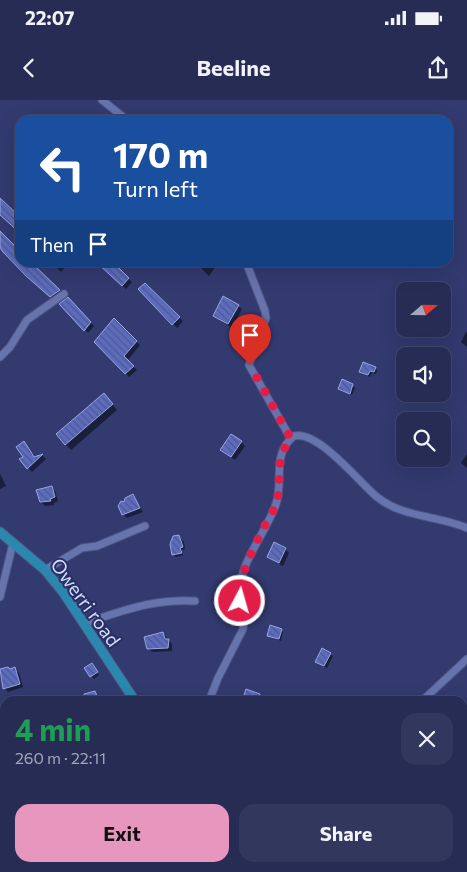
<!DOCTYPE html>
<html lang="en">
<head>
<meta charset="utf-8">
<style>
  :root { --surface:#262c53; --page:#32385d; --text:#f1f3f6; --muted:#a4a7b8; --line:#42486a; --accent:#e797bd }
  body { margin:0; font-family:Commissioner,sans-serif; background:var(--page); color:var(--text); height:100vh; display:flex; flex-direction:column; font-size:19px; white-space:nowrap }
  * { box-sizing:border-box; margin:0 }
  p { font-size:16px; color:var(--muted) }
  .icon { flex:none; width:28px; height:28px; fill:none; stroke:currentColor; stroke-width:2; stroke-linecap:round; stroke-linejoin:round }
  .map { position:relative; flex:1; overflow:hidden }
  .panel { position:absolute; left:0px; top:596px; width:468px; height:176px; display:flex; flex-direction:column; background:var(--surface); border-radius:15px 15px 0 0; box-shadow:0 5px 20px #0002,0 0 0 1px var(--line) }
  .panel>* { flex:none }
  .banner { position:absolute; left:15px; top:15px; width:438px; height:152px; border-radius:15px; box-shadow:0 5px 20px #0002,0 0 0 1px var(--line); background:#1a4fa0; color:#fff; overflow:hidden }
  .needle { width:32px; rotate:70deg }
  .fabs { position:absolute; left:396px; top:182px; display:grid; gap:10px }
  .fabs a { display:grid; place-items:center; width:55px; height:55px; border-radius:10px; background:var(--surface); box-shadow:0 5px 20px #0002,0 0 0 1px var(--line); font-size:25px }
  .pin { position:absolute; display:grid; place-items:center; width:42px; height:42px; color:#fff; margin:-51px -21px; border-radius:50% 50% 50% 0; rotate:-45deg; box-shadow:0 0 5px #0007 }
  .pin .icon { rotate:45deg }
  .me { position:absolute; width:55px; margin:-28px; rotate:6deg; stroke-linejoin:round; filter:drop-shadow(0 0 4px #0008) }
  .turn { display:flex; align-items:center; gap:18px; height:105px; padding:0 15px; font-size:22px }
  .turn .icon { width:65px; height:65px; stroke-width:2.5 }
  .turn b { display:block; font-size:35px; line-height:42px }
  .then { display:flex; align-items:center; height:48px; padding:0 15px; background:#0003; gap:10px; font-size:19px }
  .round { display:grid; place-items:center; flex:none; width:52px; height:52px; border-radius:15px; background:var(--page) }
  .overview { display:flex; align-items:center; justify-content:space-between; height:85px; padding:0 15px }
  h1 { font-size:30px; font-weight:700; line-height:38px; color:#1e9e55 }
  .button { display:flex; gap:10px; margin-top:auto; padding:10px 15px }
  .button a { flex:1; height:58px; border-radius:15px; background:var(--accent); color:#111; font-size:20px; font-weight:700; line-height:58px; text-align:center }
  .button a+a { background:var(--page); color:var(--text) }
  .status { display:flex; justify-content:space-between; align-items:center; height:35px; padding:0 25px; background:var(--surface); direction:ltr }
  .status svg { height:14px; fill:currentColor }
  header { display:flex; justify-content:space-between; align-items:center; height:65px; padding:0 15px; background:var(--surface); font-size:22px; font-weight:700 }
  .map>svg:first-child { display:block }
</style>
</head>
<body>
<div class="status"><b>22:07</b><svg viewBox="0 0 49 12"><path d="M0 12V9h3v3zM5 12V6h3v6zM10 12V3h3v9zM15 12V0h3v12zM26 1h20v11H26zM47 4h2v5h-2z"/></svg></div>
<header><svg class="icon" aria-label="back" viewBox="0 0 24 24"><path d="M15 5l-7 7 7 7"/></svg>Beeline<svg class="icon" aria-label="share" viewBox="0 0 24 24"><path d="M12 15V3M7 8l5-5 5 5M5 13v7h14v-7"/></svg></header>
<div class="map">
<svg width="467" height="772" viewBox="0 0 467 772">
  <defs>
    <pattern id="building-back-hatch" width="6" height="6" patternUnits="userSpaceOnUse" patternTransform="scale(1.25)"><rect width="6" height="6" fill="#5d6bbf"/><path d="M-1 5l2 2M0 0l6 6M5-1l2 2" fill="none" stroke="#50598b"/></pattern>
  </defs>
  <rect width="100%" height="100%" fill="#323a6f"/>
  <path fill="#0007" d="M0,133l20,20v9h10l33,33 -8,5 -23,-20 -32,-34z
    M51,162h15l2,2 -7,8z
    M97,162h24l-5,5 16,15 -6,7z
    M195,162h18l3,4 -7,10z
    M145,185l38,36 -6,7 -37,-39z
    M72,202l22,24 -6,7 -27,-29z
    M238,206l4,3 -10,19 -18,-12z
    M114,219l26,26 -13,16 10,9 -8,7 -33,-35z
    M466,232l1,1v14l-6,-5z
    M375,268l2,2 -1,4 -4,-1 -2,4 -9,-5z
    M352,285l3,3 -3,7 -13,-6z
    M109,300l8,10 -46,40 -14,-15z
    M241,342l4,4 -10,14 -13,-10z
    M467,354v14l-6,-5z
    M42,355l4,4 -14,13 -11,-13z
    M0,374l6,12 -6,3z
    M51,387l4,4 3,10 -4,2v2l-9,1 -4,-4z
    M133,396l10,16 -16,6 -4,-4 1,-11z
    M179,437l5,5 1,7 -3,1 1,5 -7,2 -2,-2z
    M285,449l4,4 -6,13 -15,-9z
    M281,530l2,2 -2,9 -12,-5z
    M163,533l9,11v7l-20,1 -4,-4z
    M330,554l3,2 -6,12 -8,-4z
    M94,567l5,8 -5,4 -8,-11z
    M8,568l2,2 5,-1 4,4 4,14 -15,5 -4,-4 -4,-18z
    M247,591l13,4 3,6h-20z
    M95,592l6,9h-18v-1z"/>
  <path fill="url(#building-back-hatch)" stroke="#98a6e3" d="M0,98l20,19v16l-20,-18z
    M0,131l20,20v11h17l-3,3 26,25 -10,7 -24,-21 -24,-25 -2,-4z
    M96,162h17l16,16 -7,8z
    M145,183l35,34 -8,8 -34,-36z
    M223,196l16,9 -11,19 -15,-8z
    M68,197l23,25 -7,9 -25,-27z
    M114,218l23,23 -13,15 10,10 -9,8 -31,-32z
    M363,262l13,5 -2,5 -4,-1 -2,4 -9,-3z
    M342,279l11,5 -3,10 -12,-5z
    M104,293l9,11 -48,41 -9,-11z
    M231,334l11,7 -11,16 -11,-7z
    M24,341l10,16 9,-3 -16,15 -8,-10 4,-2 -7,-10z
    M52,386l3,11 -5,2 1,2 -11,1 -4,-12z
    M133,394l7,14 -18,7 -4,-9 3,-5 3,1 1,-4z
    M179,435l4,12 -3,1 2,5 -10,2 -2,-11 3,-8z
    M274,442l12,6 -7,15 -12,-6z
    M270,525l12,4 -3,10 -12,-3z
    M163,532l2,7h4l-1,9 -21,1 -3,-12z
    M322,548l9,5 -7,13 -9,-4z
    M92,563l6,9 -8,5 -6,-9z
    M8,567l2,2 5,-2 5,17 -17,5 -3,-20z
    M246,589l14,5 -2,7h-16z
    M95,591l4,10h-13l-2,-7z"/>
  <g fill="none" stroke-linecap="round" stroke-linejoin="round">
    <g stroke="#4f5582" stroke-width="9">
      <path id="minor" d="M102,0l25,20
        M246,162l19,49 1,7 -17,47 42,74
        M0,257l10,-10 17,-27 37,-26
        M45,470l37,-22 15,-2 48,-20
        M0,497l13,-54
        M85,523c41,-13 66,-24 110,-22
        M209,601l9,-23 25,-49c3,-12 -5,-24 -4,-37 2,-32 27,-59 37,-88 8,-23 -5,-50 18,-68 24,-6 65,46 83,61 26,21 60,18 90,31
        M422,601l45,-42
        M0,666l5,3
        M462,709l5,-3
        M0,762l5,-1
        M194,772l5,-4
        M390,772l3,-4"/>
    </g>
    <g stroke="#4f5582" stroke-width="11">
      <path id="major" d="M0,432l45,38 18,22 72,109
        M335,768l13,4"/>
    </g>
    <use href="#minor" stroke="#6773ad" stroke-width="7"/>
    <use href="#major" stroke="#2a88ae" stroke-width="9"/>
  </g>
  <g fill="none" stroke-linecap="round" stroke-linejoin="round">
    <path stroke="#e11d48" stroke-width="9" stroke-dasharray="0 16.2" d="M240,501c-2,-24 12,-50 23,-72 4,-9 11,-18 14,-27 5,-23 -3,-44 14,-63l-41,-74"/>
  </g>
  <g text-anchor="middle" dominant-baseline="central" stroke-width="4" stroke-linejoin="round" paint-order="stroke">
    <g font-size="19" fill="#d5ddfe" stroke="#282f63">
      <text transform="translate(86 502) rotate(54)">Owerri road</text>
    </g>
  </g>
</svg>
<div class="fabs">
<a><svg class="needle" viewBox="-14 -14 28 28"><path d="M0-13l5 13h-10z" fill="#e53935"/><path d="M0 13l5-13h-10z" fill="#a4a7b8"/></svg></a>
<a><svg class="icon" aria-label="sound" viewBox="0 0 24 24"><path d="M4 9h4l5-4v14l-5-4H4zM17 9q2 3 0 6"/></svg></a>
<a><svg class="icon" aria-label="search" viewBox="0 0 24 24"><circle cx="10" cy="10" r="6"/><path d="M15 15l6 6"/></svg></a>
</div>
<div class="pin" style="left:250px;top:265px;background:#d93025"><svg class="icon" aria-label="arrive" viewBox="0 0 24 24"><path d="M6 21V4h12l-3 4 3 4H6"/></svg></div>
<svg class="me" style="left:240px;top:501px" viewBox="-20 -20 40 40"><circle r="17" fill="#e11d48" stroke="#fff" stroke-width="3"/><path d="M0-11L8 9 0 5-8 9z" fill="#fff"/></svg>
<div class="banner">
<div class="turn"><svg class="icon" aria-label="left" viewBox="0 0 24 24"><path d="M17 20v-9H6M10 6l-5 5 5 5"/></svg><div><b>170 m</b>Turn left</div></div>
<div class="then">Then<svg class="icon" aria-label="arrive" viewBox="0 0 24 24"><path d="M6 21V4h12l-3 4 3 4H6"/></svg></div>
</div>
<section class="panel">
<div class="overview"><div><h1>4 min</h1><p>260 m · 22:11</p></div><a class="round"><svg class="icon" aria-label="close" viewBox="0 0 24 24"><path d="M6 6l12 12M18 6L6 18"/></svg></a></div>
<div class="button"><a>Exit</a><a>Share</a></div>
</section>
</div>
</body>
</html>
